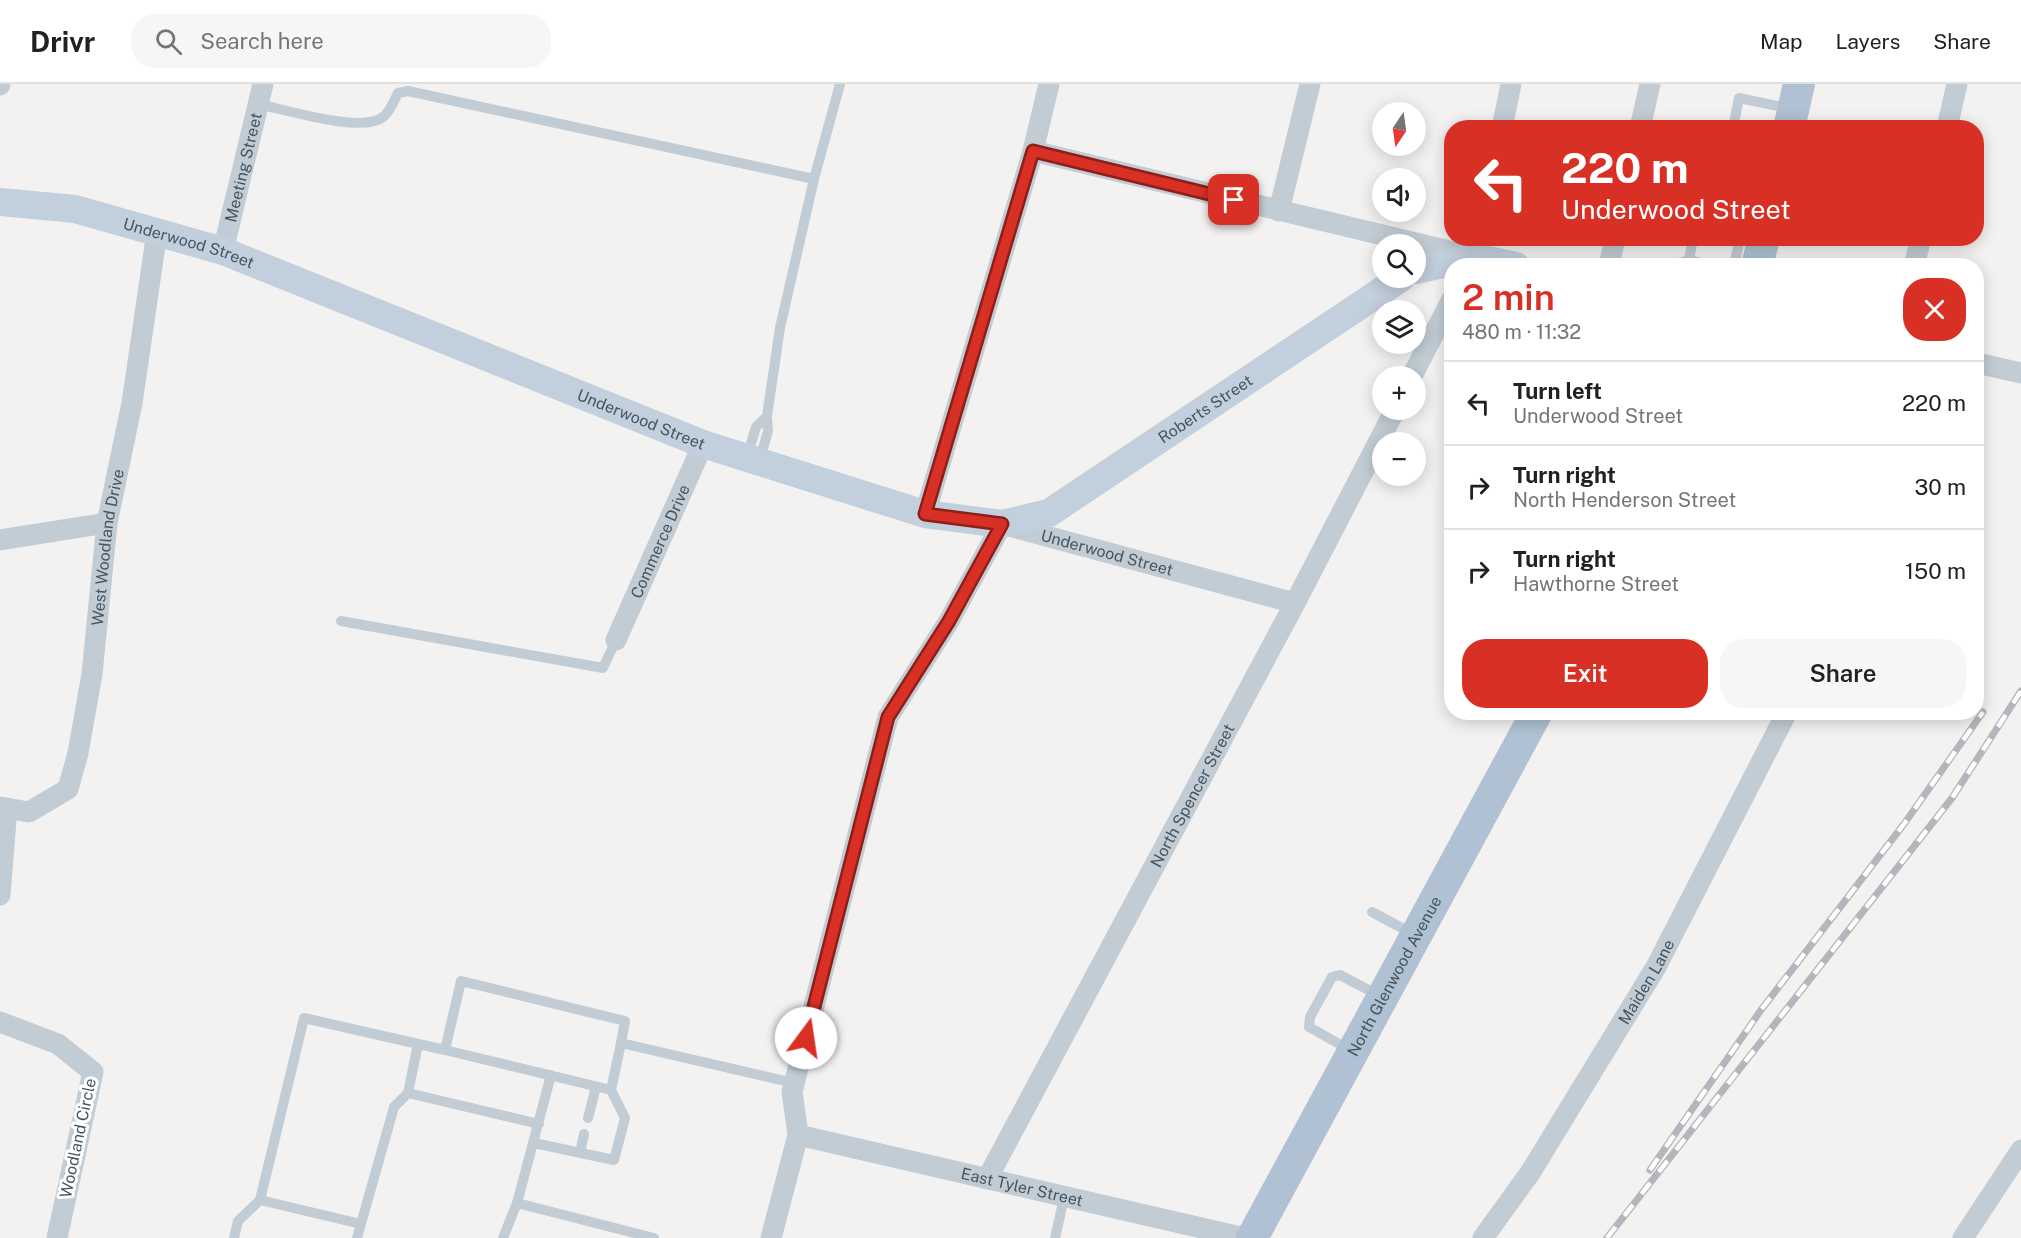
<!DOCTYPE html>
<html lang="en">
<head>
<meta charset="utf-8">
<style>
  :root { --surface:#fff; --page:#f6f6f6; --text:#202124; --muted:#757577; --line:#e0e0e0; --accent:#d93025 }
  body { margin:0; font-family:"Public Sans",sans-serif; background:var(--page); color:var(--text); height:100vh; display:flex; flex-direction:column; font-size:22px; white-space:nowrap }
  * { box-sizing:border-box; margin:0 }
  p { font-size:20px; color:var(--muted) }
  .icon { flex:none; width:33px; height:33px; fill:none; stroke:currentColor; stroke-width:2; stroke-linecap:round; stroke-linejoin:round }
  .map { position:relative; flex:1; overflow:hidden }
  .panel { position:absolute; left:1444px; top:174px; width:540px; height:462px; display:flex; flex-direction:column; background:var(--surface); border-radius:24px; box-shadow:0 3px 15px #0003 }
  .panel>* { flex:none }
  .guide { position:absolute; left:1444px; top:36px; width:540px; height:126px; border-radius:24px; box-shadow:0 3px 15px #0003; background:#d93025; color:#fff; overflow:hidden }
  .needle { width:39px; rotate:193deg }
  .tools { position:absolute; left:1372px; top:18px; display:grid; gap:12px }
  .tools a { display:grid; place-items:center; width:54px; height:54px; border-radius:50%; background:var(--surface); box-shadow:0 3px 15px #0003; font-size:30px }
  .pin { position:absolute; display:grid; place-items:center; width:51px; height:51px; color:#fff; margin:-26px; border-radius:12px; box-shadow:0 3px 9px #0006 }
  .me { position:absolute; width:66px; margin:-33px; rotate:14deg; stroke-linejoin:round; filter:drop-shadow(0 0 4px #0008) }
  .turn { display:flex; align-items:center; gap:21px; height:126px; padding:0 18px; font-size:27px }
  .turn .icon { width:78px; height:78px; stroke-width:2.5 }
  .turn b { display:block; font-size:42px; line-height:51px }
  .round { display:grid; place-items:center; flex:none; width:63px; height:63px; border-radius:24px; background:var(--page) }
  .summary { display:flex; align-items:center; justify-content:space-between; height:102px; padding:0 18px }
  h1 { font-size:36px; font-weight:600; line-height:45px; color:var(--accent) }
  .button { display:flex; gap:12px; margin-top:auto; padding:12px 18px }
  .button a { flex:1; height:69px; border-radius:24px; background:var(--accent); color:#fff; font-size:24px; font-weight:600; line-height:69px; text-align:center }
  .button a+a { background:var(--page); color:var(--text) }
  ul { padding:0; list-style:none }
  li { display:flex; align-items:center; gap:18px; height:84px; padding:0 18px; border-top:2px solid var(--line) }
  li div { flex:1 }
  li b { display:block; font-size:22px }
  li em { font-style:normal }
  header { display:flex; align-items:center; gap:36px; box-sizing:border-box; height:84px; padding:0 30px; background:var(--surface); border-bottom:2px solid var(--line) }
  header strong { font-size:28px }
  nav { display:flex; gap:33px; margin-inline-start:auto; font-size:21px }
  .search { width:420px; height:54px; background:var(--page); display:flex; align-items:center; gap:15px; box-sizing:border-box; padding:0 21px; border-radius:24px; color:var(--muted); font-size:22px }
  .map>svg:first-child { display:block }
</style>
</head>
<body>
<header>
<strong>Drivr</strong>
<div class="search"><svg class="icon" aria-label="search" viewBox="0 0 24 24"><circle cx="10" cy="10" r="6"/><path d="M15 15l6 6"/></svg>Search here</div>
<nav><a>Map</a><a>Layers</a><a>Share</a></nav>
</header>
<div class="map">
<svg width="2021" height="1154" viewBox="0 0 2021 1154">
  <rect width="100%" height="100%" fill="#f4f1f1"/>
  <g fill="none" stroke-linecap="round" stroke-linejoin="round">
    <path stroke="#c1ccd4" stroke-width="10" d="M258,20c26,5 104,30 125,13 7,-5 11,-16 15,-24l10,-2 406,88 26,-95
      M1733,44l6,-30 53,11
      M1693,154l-4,22 24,6
      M1725,155l14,3
      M1668,182l21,-6
      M1734,182l6,-28
      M767,332l13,-88 34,-149
      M747,373l9,-30 11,-11 1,15 -8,28
      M341,537l262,47 13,-28
      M1372,828l41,22
      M621,959l4,-22 -164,-40 -16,69 166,40 10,-47 173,40
      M1350,966l-41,-23 1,-10 22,-40 8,-2 40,21
      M408,1009l10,-49
      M588,1034l8,-31
      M534,1059l80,17 11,-42 -14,-28
      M580,1069l4,-19
      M517,1119l137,35
      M361,1140l-101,-24 44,-182 141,32
      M234,1154l4,-17 22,-21
      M357,1154l37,-131 14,-14 131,31
      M503,1154l14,-35 34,-128
      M1055,1154l9,-40"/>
    <g stroke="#c1ccd4" stroke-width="21">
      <path d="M0,1v-1"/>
      <path d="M1502,44l9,-44"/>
      <path d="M1640,44l10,-44"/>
      <path d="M1947,44l10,-44"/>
      <path d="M1033,67l437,105"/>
      <path d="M1279,127l31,-127"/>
      <path id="s1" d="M223,167l40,-167"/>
      <path d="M1609,182l6,-28"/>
      <path d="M1914,182l7,-28"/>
      <path d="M1977,279l44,10"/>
      <path d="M1412,292l40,-77"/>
      <path d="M925,430l108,-363 16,-67"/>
      <path d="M0,456l107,-17"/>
      <path id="s2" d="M616,556l87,-196"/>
      <path id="s3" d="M0,723l29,5 39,-23 10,-36 14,-79 15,-151 25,-120 25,-171"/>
      <path d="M0,811l7,-87"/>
      <path d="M0,938l58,22 35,28 -36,166"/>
      <path id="s4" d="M798,1051l447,103"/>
      <path id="s5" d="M987,1095l308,-576 100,-193"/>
      <path id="s6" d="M771,1154l27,-103 -6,-43 96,-375 61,-96 53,-97 293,79"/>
      <path id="s7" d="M1483,1154l47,-65 126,-206 131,-255"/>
      <path d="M1963,1154l58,-88"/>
    </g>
    <g stroke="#c2cfdc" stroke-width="28">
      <path id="s8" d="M0,118l75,7 148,42 480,193 222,70 77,10 47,-11 352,-235"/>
      <path d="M1416,186l58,-13 42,9"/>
    </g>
    <g stroke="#afc1d2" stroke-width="32">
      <path d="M1789,44l10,-44"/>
      <path d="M1757,182l7,-28"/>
      <path id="s9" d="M1252,1154l285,-526"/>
    </g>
    <g stroke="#b3b6bc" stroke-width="7">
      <path id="rail" d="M1650,1086l111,-160 143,-186 79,-112
        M1607,1154l345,-440 69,-107"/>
    </g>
    <use href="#rail" stroke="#fff" stroke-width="4.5" stroke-dasharray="14" stroke-linecap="butt"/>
  </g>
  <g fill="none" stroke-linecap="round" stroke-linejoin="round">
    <g stroke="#8d1f18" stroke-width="15">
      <path id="route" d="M806,954l82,-321 61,-96 53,-97 -77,-10 108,-363 201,49"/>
    </g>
    <use href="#route" stroke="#d93025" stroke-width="10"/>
  </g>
  <g text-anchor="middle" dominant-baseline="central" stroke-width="6" stroke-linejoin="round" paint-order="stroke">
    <g font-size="16" fill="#475561" stroke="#fff">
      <text stroke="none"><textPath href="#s1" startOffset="86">Meeting Street</textPath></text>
      <text stroke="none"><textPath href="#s8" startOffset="194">Underwood Street</textPath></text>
      <text stroke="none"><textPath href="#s8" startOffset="1293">Roberts Street</textPath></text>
      <text stroke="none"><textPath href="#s8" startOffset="680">Underwood Street</textPath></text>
      <text stroke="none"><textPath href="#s2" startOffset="108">Commerce Drive</textPath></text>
      <text stroke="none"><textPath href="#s3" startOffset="320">West Woodland Drive</textPath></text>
      <text stroke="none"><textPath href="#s6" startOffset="870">Underwood Street</textPath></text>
      <text stroke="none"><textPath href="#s5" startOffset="435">North Spencer Street</textPath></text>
      <text stroke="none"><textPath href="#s9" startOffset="298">North Glenwood Avenue</textPath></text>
      <text stroke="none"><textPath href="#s7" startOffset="304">Maiden Lane</textPath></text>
      <text transform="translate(78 1054) rotate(-78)">Woodland Circle</text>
      <text stroke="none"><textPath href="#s4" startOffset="230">East Tyler Street</textPath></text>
    </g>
  </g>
</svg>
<div class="tools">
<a><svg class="needle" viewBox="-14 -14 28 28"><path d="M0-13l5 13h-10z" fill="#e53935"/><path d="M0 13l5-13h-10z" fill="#757577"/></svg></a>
<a><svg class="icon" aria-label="sound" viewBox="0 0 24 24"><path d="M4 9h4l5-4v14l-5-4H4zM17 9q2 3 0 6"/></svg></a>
<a><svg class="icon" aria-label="search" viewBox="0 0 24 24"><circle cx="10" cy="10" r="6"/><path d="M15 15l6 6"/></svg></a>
<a><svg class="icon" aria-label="layers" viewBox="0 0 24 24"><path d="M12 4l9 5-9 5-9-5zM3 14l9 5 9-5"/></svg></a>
<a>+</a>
<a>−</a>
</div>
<div class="pin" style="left:1234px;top:116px;background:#d93025"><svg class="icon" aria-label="arrive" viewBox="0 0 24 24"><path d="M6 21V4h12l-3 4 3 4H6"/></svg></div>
<svg class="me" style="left:806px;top:954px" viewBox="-20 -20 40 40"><circle r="19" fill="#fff"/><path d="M0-13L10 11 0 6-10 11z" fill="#d93025"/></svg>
<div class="guide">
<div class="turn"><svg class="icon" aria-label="left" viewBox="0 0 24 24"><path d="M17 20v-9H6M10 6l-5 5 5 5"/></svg><div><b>220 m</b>Underwood Street</div></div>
</div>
<section class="panel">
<div class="summary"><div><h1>2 min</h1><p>480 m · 11:32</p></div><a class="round" style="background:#d93025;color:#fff"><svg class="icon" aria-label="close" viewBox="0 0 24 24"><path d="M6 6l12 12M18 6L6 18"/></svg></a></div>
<ul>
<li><svg class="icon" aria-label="left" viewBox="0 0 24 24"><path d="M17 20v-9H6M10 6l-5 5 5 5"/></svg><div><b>Turn left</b><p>Underwood Street</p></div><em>220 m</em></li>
<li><svg class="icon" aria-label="right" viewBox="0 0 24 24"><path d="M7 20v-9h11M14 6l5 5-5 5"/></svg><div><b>Turn right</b><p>North Henderson Street</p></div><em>30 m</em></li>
<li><svg class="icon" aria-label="right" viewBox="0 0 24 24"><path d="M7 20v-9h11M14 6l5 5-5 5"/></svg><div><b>Turn right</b><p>Hawthorne Street</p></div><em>150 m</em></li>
</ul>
<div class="button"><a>Exit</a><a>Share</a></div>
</section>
</div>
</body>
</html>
